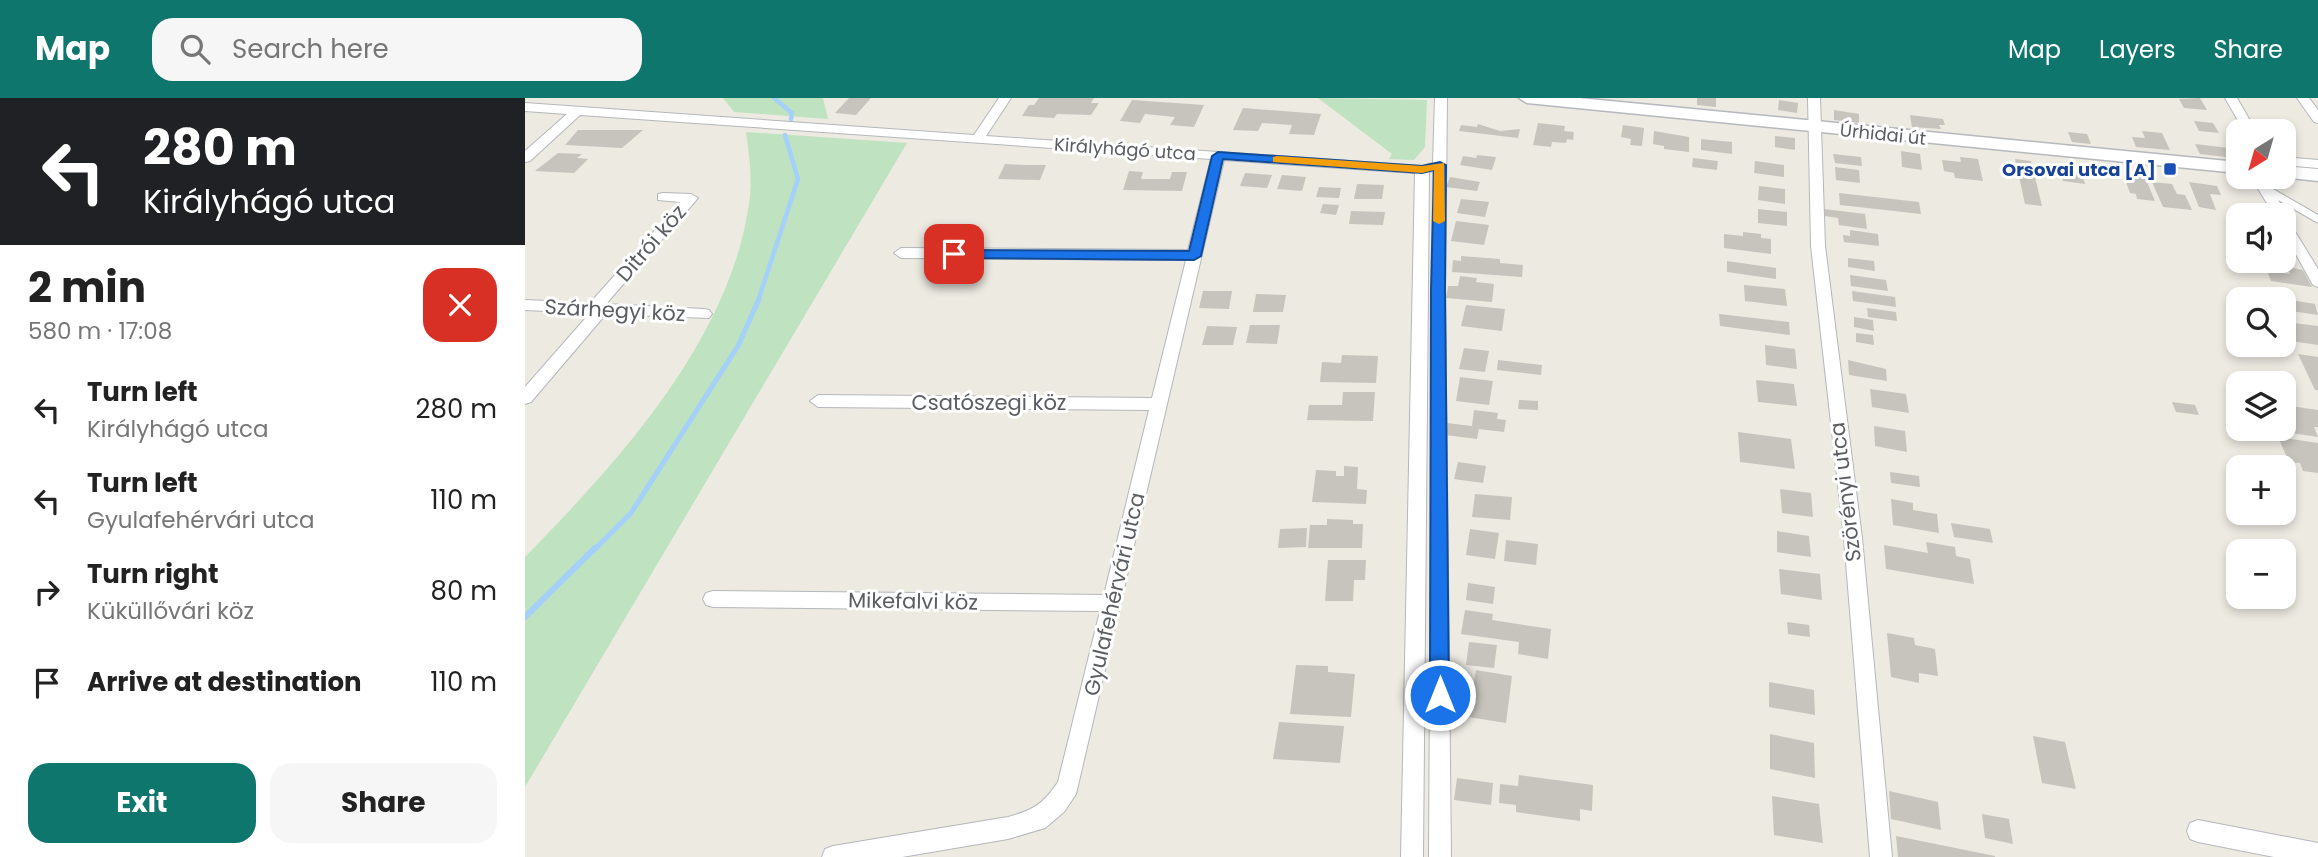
<!DOCTYPE html>
<html lang="en">
<head>
<meta charset="utf-8">
<style>
  :root { --surface:#fff; --page:#f6f6f6; --text:#222; --muted:#767676; --accent:#0f766e }
  body { margin:0; font-family:Poppins,sans-serif; background:var(--page); color:var(--text); height:100vh; display:flex; flex-direction:column; font-size:26px; white-space:nowrap }
  * { box-sizing:border-box; margin:0 }
  p { font-size:23px; color:var(--muted) }
  .icon { flex:none; width:38px; height:38px; fill:none; stroke:currentColor; stroke-width:2; stroke-linecap:round; stroke-linejoin:round }
  .map { position:relative; flex:1; overflow:hidden }
  .panel { display:flex; flex-direction:column; background:var(--surface); width:525px }
  .panel>* { flex:none }
  .hud { background:#202124; color:#fff; overflow:hidden }
  .needle { width:46px; rotate:217deg }
  .fabs { position:absolute; left:1701px; top:21px; display:grid; gap:14px }
  .fabs a { display:grid; place-items:center; width:70px; height:70px; border-radius:14px; background:var(--surface); box-shadow:0 4px 10px #0003; font-size:35px }
  .pin { position:absolute; display:grid; place-items:center; width:60px; height:60px; color:#fff; margin:-30px; border-radius:14px; box-shadow:0 4px 10px #0006 }
  .me { position:absolute; width:77px; margin:-38px; rotate:0deg; stroke-linejoin:round; filter:drop-shadow(0 0 5px #0008) }
  .turn { display:flex; align-items:center; gap:24px; height:147px; padding:0 28px; font-size:32px }
  .turn .icon { width:91px; height:91px; stroke-width:2.5 }
  .turn b { display:block; font-size:49px; line-height:60px }
  .round { display:grid; place-items:center; flex:none; width:74px; height:74px; border-radius:21px; background:var(--page) }
  .headline { display:flex; align-items:center; justify-content:space-between; height:119px; padding:0 28px }
  h1 { font-size:42px; font-weight:700; line-height:52px }
  .cta { display:flex; gap:14px; margin-top:auto; padding:14px 28px }
  .cta a { flex:1; height:80px; border-radius:21px; background:var(--accent); color:#fff; font-size:28px; font-weight:700; line-height:80px; text-align:center }
  .cta a+a { background:var(--page); color:var(--text) }
  ul { padding:0; list-style:none }
  li { display:flex; align-items:center; gap:21px; height:91px; padding:0 28px }
  li div { flex:1 }
  li b { display:block; font-size:26px }
  li em { font-style:normal }
  header { display:flex; align-items:center; gap:42px; box-sizing:border-box; height:98px; padding:0 35px; background:var(--accent); color:#fff }
  header strong { font-size:33px }
  nav { display:flex; gap:38px; margin-inline-start:auto; font-size:24px }
  .search { width:490px; height:63px; background:var(--page); display:flex; align-items:center; gap:18px; box-sizing:border-box; padding:0 24px; border-radius:21px; color:var(--muted); font-size:26px }
  main { display:flex; flex:1; min-height:0 }
  .map>svg:first-child { display:block }
</style>
</head>
<body>
<header>
<strong>Map</strong>
<div class="search"><svg class="icon" aria-label="search" viewBox="0 0 24 24"><circle cx="10" cy="10" r="6"/><path d="M15 15l6 6"/></svg>Search here</div>
<nav><a>Map</a><a>Layers</a><a>Share</a></nav>
</header>
<main>
<section class="panel">
<div class="hud">
<div class="turn"><svg class="icon" aria-label="left" viewBox="0 0 24 24"><path d="M17 20v-9H6M10 6l-5 5 5 5"/></svg><div><b>280 m</b>Királyhágó utca</div></div>
</div>
<div class="headline"><div><h1>2 min</h1><p>580 m · 17:08</p></div><a class="round" style="background:#d93025;color:#fff"><svg class="icon" aria-label="close" viewBox="0 0 24 24"><path d="M6 6l12 12M18 6L6 18"/></svg></a></div>
<ul>
<li><svg class="icon" aria-label="left" viewBox="0 0 24 24"><path d="M17 20v-9H6M10 6l-5 5 5 5"/></svg><div><b>Turn left</b><p>Királyhágó utca</p></div><em>280 m</em></li>
<li><svg class="icon" aria-label="left" viewBox="0 0 24 24"><path d="M17 20v-9H6M10 6l-5 5 5 5"/></svg><div><b>Turn left</b><p>Gyulafehérvári utca</p></div><em>110 m</em></li>
<li><svg class="icon" aria-label="right" viewBox="0 0 24 24"><path d="M7 20v-9h11M14 6l5 5-5 5"/></svg><div><b>Turn right</b><p>Küküllővári köz</p></div><em>80 m</em></li>
<li><svg class="icon" aria-label="arrive" viewBox="0 0 24 24"><path d="M6 21V4h12l-3 4 3 4H6"/></svg><div><b>Arrive at destination</b></div><em>110 m</em></li>
</ul>
<div class="cta"><a>Exit</a><a>Share</a></div>
</section>
<div class="map">
<svg width="1793" height="759" viewBox="0 0 1793 759">
  <rect width="100%" height="100%" fill="#eceae1"/>
  <path fill="#bfe2c1" d="M198,0h100l5,21 -94,-7z
    M793,0l109,2 -2,47 -11,13 -25,-1 3,-5z
    M221,34l161,11 -382,644v-230c94,-96 209,-221 225,-361 2,-22 -1,-43 -4,-64z"/>
  <g fill="none" stroke-linecap="round" stroke-linejoin="round">
    <path stroke="#a4d0f9" stroke-width="4.5" d="M249,0l18,15 -1,6
      M233,203l40,-122 -13,-44"/>
    <path stroke="#a4d0f9" stroke-width="5" d="M69,452l37,-37 107,-167 21,-47"/>
    <path stroke="#a4d0f9" stroke-width="6" d="M0,519l70,-69"/>
  </g>
  <path fill="#c7c4be" d="M324,0h22l-15,17 -21,-2z
    M514,0h55l-3,5h8l-8,12 -34,-1 -3,4 -32,-2 7,-11h5z
    M1172,0h19v9l-19,-2z
    M1675,0l7,12 -23,-2 -5,-9z
    M607,2l72,5 -10,22 -24,-2 5,-8 -30,-3 -5,9 -20,-2z
    M1254,2l19,3 -1,10 -19,-3z
    M718,10l78,6 -7,21 -25,-1 3,-9 -30,-2 -4,8 -25,-1z
    M1309,12l25,4v9l-25,-3z
    M1385,17l33,4 2,6h-6l2,4 -29,-2z
    M1669,23l19,2 6,10 -20,-2z
    M1013,25l27,3 -1,5 10,1 -1,8 -6,-1 -1,4 -14,-1 -1,5 -18,-2z
    M953,26l22,7 20,-2 -2,9 -59,-7 2,-6 16,2z
    M1098,27l21,3 -2,18 -12,-1 1,-6 -10,-2z
    M53,32h65l-21,18 -57,-3z
    M1129,33l35,6v15l-25,-3v-3l-11,-2z
    M1617,33l20,2 8,17 -34,-3 -4,-10 13,1z
    M1543,34l19,2 4,10 -19,-2z
    M1250,38l20,2v12l-20,-3z
    M1176,41l31,3v12l-31,-4z
    M1670,46l34,4 5,10 -34,-4z
    M1376,53l19,3 2,16 -20,-3z
    M33,55l24,1 -5,4 11,1 -14,14 -39,-2z
    M1308,56l28,3 1,9 -27,-3z
    M952,57l19,2 -4,13 -32,-5 3,-9 13,2z
    M1435,59l18,2 5,22 -28,-3 -1,-5 -10,-2 -2,-11 19,2z
    M1168,60l25,3 -1,9 -25,-3z
    M1490,61l16,2 11,45 -17,-2z
    M1230,63l29,4v12l-30,-4z
    M480,66l20,1h21l-6,15 -42,-1z
    M1310,69l24,3 1,13 -24,-3z
    M1534,71l22,2 4,13 -22,-3z
    M604,73l14,1 -2,7h29l2,-7h15l-5,19 -59,-1z
    M720,75l27,2 -5,13 -27,-2z
    M1598,76l22,3 10,24 -18,-2 -1,-5 -6,-1z
    M757,77l24,2 -4,14 -25,-2z
    M925,79l30,5 -3,9 -31,-4z
    M1627,84l20,2 5,10 8,1 7,15 -29,-3z
    M1664,84l28,4 4,9 -11,-1 6,16 -17,-3z
    M832,86l27,1 -2,14h-28z
    M1234,88l26,3v15l-27,-4z
    M794,89l22,1 -2,10 -23,-1z
    M1314,95l80,9 2,12 -81,-9z
    M936,101l28,3 -4,15 -28,-4z
    M798,106l16,1 -3,10 -16,-2z
    M1708,108l26,3 4,6h-25z
    M1233,111l29,3v14l-29,-3z
    M1299,111l41,5 2,15 -28,-4 -1,-7 -13,-2z
    M826,113l34,1 -2,13 -34,-1z
    M931,123l33,4 -5,20 -33,-4z
    M1325,132l28,4 1,12 -35,-4 -1,-7 7,1z
    M1218,134l18,2v4l10,1v15l-47,-6v-14l19,2z
    M936,158l39,3v4l23,2 -1,12 -70,-5 1,-12 8,1z
    M1323,160l26,3 1,10 -27,-4z
    M1202,163l49,7v11l-49,-7z
    M1762,169l16,3 9,17 -41,-6 -4,-10 23,3z
    M1325,177l36,5 2,11 -37,-5z
    M935,178l17,2 -1,4 18,2 -2,18 -46,-4 2,-12h10z
    M1219,187l41,4 2,17 -42,-5z
    M678,193h29l-3,18 -30,-1z
    M1327,193l43,6 1,10 -43,-6z
    M731,196l30,1 -3,17h-30z
    M1759,201l31,5 3,11 -33,-5z
    M941,207l39,4 -3,22 -41,-5z
    M1342,210l29,4 1,9 -29,-4z
    M1194,216l70,8 1,13 -70,-9z
    M1329,219l19,3 1,11 -20,-4z
    M1761,224l32,4v19l-34,-5v-11l6,1z
    M725,227h30l-3,19 -31,-1z
    M682,228l30,1 -4,18h-31z
    M1331,235l17,2 1,10 -18,-3z
    M1240,247l30,4 2,20 -31,-4z
    M939,250l25,3 -4,21 -26,-3z
    M1773,256l20,3v33h-3z
    M817,257l36,1 -2,27 -56,-1 2,-20 19,1z
    M973,262l44,5 -1,10 -44,-5z
    M1323,262l38,9 1,12 -38,-6z
    M935,279l33,4 -4,24 -33,-4z
    M1231,282l38,4 3,22 -39,-4z
    M1345,291l36,5 3,19 -37,-6z
    M818,294h32l-2,29 -66,-1 2,-15h33z
    M994,302l19,1v9l-20,-1z
    M1647,304l23,3 4,10 -23,-3z
    M1759,307l34,5v17h-4l4,10 -46,-7 12,-1z
    M949,312l24,3 -1,6 9,1 -2,12 -25,-3 -2,10 -32,-4 2,-12 25,3z
    M1349,328l31,5 2,21 -32,-6z
    M1213,334l53,7 4,30 -55,-7z
    M1753,339l40,6v30l-15,-2 -3,-8 -11,-1z
    M933,364l28,4 -3,17 -29,-4z
    M819,368l14,1 -1,22 10,1 -1,14 -54,-2 4,-32 20,1v5h8z
    M1365,374l29,4 1,11 -29,-4z
    M1255,391l31,4 2,24 -31,-4z
    M950,396l37,3 -2,23 -38,-3z
    M1366,401l22,4v7l24,4 2,19 -46,-8z
    M802,421l26,1v4h10l-1,24h-54l2,-23h17z
    M1426,425l39,6 3,14 -39,-6z
    M782,430l-1,19 -28,1 2,-19z
    M945,431l29,4 -4,26 -29,-4z
    M1252,433l32,5 2,21 -34,-5z
    M981,442l32,4 -2,21 -32,-4z
    M1401,444l29,5 1,9 14,3 4,25 -88,-15 -2,-24 44,8z
    M803,462h38l-1,20h-11l-1,21h-28z
    M1254,471l41,5 2,26 -41,-6z
    M943,485l27,4 -2,17 -27,-4z
    M940,512l28,4 -1,6 59,9 -3,30 -30,-5 1,-12 -58,-8z
    M1262,524l22,3 1,12 -22,-3z
    M1362,535l27,5 1,7 20,4 3,27 -19,-3v10l-28,-6z
    M944,544l28,3 -3,23 -28,-3z
    M771,567l32,1v6l27,2 -4,43 -61,-3z
    M951,572l36,6 -6,47 -38,-6z
    M1244,584l45,8 1,25 -46,-8z
    M754,624l65,4 -4,37 -67,-4z
    M1245,636l44,9 1,35 -45,-9z
    M1508,638l32,6 11,47 -34,-6z
    M994,677l74,10 -1,26 -12,-2v12l-64,-9v-7l-17,-2 1,-19 18,2z
    M932,680l36,5 -2,22 -37,-5z
    M1364,693l49,11 3,28 -50,-11z
    M1247,698l47,8 4,39 -49,-8z
    M1457,716l27,5 4,25 -28,-6z
    M1371,738l99,20v1h-97z"/>
  <g fill="none" stroke-linecap="round" stroke-linejoin="round">
    <g stroke="#b4b7bb" stroke-width="9">
      <path id="service" d="M1741,91l52,30"/>
    </g>
    <g stroke="#b4b7bb" stroke-width="2">
      <path id="minor" d="M474,0h12l-25,38 436,30 11,-3 2,-65h12l-2,192 6,567h-22l4,-686 -4,1 -6,685h-22l14,-684 -191,-13 -148,634 -12,18 -19,16 -37,11 -106,18h-80l3,-8 8,-3 175,-29c26,-7 35,-13 50,-35l42,-171 -387,-4 -7,-2 -3,-6 3,-6 7,-2 391,4 45,-185 -331,-3 -8,-6 8,-6 334,3 34,-138 -285,-2 -7,-5 7,-5 287,2 23,-91 -631,-44 -50,46 -5,1v-11l42,-37 -42,-3v-8l449,32z
        M1283,0h12l5,148 37,292 30,319h-22l-26,-319 -33,-292z
        M1700,0h12l19,33h-12z
        M1772,0h12l9,12v13l-4,-1z
        M1759,59l34,3v8l-34,-3z
        M1726,79h12l25,38 -2,2 32,52v18l-5,-2 -29,-52v-18h-10z
        M138,95l28,1 7,4 -92,106 98,5 5,1 3,4 -3,4 -103,-4 -75,88 -6,2v-17l65,-74 -65,-3v-10l65,3 90,-101 -22,-2v-6z
        M1673,722l120,23v14h-44l-76,-15 -8,-3 -3,-8 3,-8z"/>
    </g>
    <g stroke="#b5b8bd" stroke-width="3">
      <path id="secondary" d="M994,0h60l659,64v11l-711,-70z
        M1759,68l34,3v12l-37,-4h3z"/>
    </g>
    <use href="#service" stroke="#fff" stroke-width="7"/>
    <use href="#minor" fill="#fff" fill-rule="evenodd"/>
    <use href="#secondary" fill="#fff" fill-rule="evenodd"/>
  </g>
  <path fill="#1a73e8" stroke="#114b97" stroke-width="2" d="M693,54l204,14 18,-4 6,3 -1,125 4,405 -3,6 -6,2 -7,-2 -3,-6 1,-405 3,-120 -12,3 -199,-14 -22,97 -7,4 -240,-2 -7,-4 7,-4 235,1 23,-95z"/>
  <path fill="#f59e0b" d="M752,58l145,10 22,-3 1,58 -6,3 -6,-3 1,-51 -12,3 -149,-11v-5z"/>
  <rect fill="#1a4fb4" stroke="#fff" stroke-width="2.5" x="1638" y="64" width="14" height="14" rx="3.5"/>
  <g text-anchor="middle" dominant-baseline="central" stroke-width="6" stroke-linejoin="round" paint-order="stroke">
    <g font-size="18" fill="#5a5d61" stroke="#fff">
      <text transform="translate(1358 36) rotate(6)">Úrhidai út</text>
      <text transform="translate(600 51) rotate(4)">Királyhágó utca</text>
    </g>
    <g font-size="18" font-weight="bold" fill="#164399" stroke="#fff" text-anchor="end">
      <text x="1631" y="71">Orsovai utca [A]</text>
    </g>
    <g font-size="21" fill="#5a5d61" stroke="#fff">
      <text transform="translate(126 145) rotate(-49)">Ditrói köz</text>
      <text transform="translate(90 212) rotate(3)">Szárhegyi köz</text>
      <text x="464" y="304">Csatószegi köz</text>
      <text transform="translate(1320 394) rotate(-97)">Szörényi utca</text>
      <text transform="translate(589 496) rotate(-77)">Gyulafehérvári utca</text>
      <text transform="translate(388 503) rotate(1)">Mikefalvi köz</text>
    </g>
  </g>
</svg>
<div class="fabs">
<a><svg class="needle" viewBox="-14 -14 28 28"><path d="M0-13l5 13h-10z" fill="#e53935"/><path d="M0 13l5-13h-10z" fill="#767676"/></svg></a>
<a><svg class="icon" aria-label="sound" viewBox="0 0 24 24"><path d="M4 9h4l5-4v14l-5-4H4zM17 9q2 3 0 6"/></svg></a>
<a><svg class="icon" aria-label="search" viewBox="0 0 24 24"><circle cx="10" cy="10" r="6"/><path d="M15 15l6 6"/></svg></a>
<a><svg class="icon" aria-label="layers" viewBox="0 0 24 24"><path d="M12 4l9 5-9 5-9-5zM3 14l9 5 9-5"/></svg></a>
<a>+</a>
<a>−</a>
</div>
<div class="pin" style="left:429px;top:156px;background:#d93025"><svg class="icon" aria-label="arrive" viewBox="0 0 24 24"><path d="M6 21V4h12l-3 4 3 4H6"/></svg></div>
<svg class="me" style="left:915px;top:597px" viewBox="-20 -20 40 40"><circle r="17" fill="#1a73e8" stroke="#fff" stroke-width="3"/><path d="M0-11L8 9 0 5-8 9z" fill="#fff"/></svg>
</div>
</main>
</body>
</html>
